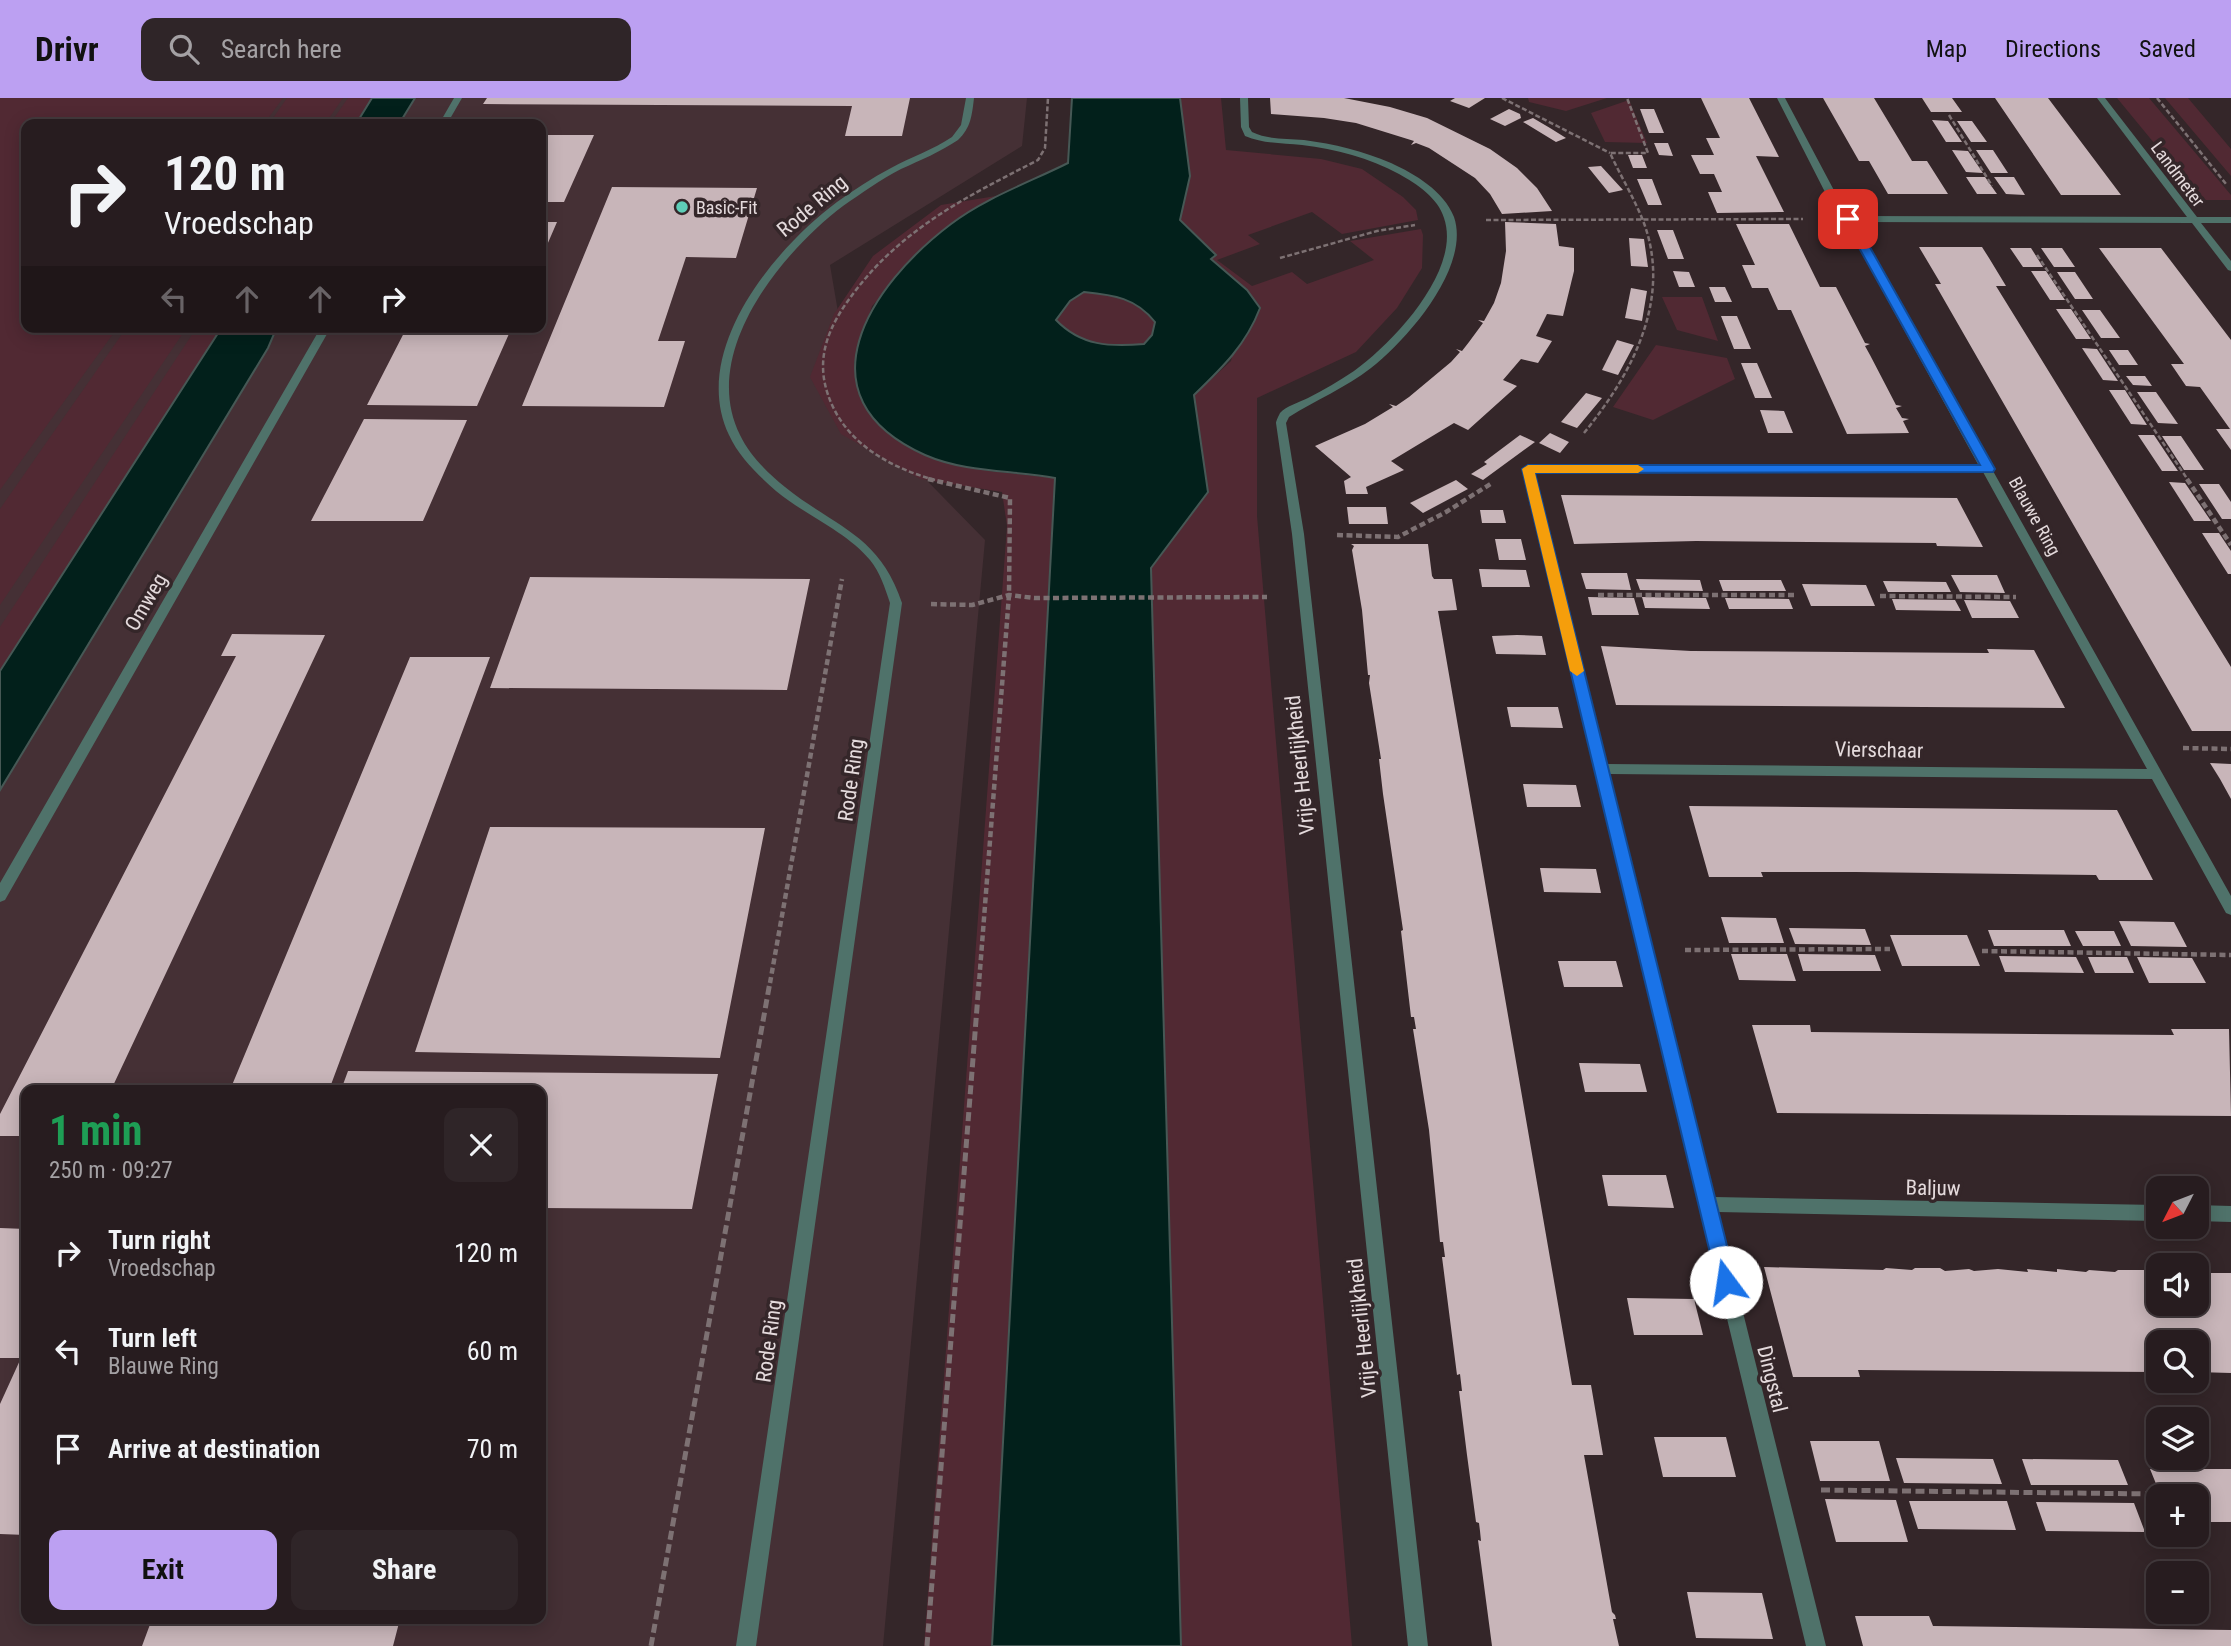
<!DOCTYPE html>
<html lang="en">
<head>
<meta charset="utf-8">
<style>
  :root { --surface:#271c1f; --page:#2f2528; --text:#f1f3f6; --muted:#a4a1a4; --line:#433a3d; --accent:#bca0f2 }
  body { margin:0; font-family:"Roboto Condensed",sans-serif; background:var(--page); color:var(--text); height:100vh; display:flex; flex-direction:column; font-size:26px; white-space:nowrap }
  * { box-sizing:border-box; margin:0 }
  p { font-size:23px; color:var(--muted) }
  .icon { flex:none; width:38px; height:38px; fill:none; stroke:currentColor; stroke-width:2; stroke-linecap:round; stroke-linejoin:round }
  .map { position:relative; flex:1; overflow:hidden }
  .sheet { position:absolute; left:21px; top:987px; width:525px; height:539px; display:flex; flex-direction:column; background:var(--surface); border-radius:14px; box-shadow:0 4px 18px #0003,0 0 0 2px var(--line) }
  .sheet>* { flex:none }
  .banner { position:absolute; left:21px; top:21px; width:525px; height:214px; border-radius:14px; box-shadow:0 4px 18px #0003,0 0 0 2px var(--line); background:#271c1f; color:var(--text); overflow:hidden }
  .needle { width:46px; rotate:228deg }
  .fabs { position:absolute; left:2146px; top:1078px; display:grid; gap:14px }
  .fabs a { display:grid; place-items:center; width:63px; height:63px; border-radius:14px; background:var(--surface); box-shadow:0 4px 18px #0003,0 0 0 2px var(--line); font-size:35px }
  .pin { position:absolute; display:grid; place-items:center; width:60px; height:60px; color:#fff; margin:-30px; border-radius:14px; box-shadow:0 4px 10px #0006 }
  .me { position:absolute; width:77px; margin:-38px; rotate:346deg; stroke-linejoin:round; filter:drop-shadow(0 0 5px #0008) }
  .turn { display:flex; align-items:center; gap:24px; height:147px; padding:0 28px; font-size:32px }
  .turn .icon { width:91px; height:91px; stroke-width:2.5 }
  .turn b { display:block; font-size:49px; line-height:60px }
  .lanes { display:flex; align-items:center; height:66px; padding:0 28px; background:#0003; justify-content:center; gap:35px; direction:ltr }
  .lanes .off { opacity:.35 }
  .round { display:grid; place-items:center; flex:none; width:74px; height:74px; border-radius:14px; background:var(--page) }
  .summary { display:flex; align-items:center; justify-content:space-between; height:119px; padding:0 28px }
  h1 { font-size:42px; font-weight:700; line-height:52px; color:#1e9e55 }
  .button { display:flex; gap:14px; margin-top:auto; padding:14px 28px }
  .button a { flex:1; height:80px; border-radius:14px; background:var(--accent); color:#111; font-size:28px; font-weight:700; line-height:80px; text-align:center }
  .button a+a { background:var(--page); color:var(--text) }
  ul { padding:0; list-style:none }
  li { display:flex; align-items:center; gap:21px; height:98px; padding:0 28px }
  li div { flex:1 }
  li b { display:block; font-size:26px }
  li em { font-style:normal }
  header { display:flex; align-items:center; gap:42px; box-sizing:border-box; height:98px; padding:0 35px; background:var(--accent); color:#111 }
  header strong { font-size:33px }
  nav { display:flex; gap:38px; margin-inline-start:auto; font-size:24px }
  .search { width:490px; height:63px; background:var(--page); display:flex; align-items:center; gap:18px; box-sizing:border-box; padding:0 24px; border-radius:14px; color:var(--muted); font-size:26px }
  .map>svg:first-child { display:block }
</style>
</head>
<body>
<header>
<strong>Drivr</strong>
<div class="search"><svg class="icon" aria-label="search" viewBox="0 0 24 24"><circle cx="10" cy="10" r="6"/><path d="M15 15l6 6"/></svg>Search here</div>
<nav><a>Map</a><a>Directions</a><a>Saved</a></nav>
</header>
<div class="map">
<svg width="2231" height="1548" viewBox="0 0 2231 1548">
  <rect width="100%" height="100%" fill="#342629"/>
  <path fill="#453035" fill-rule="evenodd" d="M0,0h1027l-5,48 -192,119 24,141 131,134 -102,1106h-883zM26,26h515v203h-515zM26,992h515v529h-515z"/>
  <path fill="#512933" d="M0,0h283l-19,26h-238v203h92l-118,163z
    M287,0h56l-18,26h-56z
    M348,0h24l-16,26h-26z
    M1180,0h41l5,52 95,9 41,10 41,28 13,13 2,10 -76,14 -30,-22 -64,23 12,9 -43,16 35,26 40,-14 15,12 67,-24 -24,-19 71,-12 2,6 -1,33 -25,40 -41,44 -99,46v118l95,1130h-171l-30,-1078 57,-76 -14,-97 37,-34 16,-71 -36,-31 5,-4 -36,-35 10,-44z
    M1528,0h79l-41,13 -37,-9z
    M2117,0h32l82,97v5h-30z
    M2165,0h23l43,51v27z
    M1629,2l18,43 -42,-1 -14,-29z
    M1002,97l-50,28 -80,83 -18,57 32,68 40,24 63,16 66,7 -63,1168h-68l83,-1120 -5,-34 -82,-13 -79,-45 -31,-57 24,-63 39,-58 68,-51z
    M1084,194c32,3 50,5 72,31l-4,12 -8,9c-36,3 -60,3 -88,-24l14,-19z
    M1662,199h40l16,44 -41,-11z
    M127,229h60l-187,278v-96z
    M197,229h25l-222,344v-44z
    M1656,247l71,13 8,21 -82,41 -40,-13z"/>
  <path fill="#02201b" stroke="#465855" stroke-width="2" fill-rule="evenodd" d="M372,0h43l-16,26h-43z
    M1072,0h108l10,78 -10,44 36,35 -5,4 36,31 13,18c-14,37 -38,60 -66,87l14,97 -57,76 30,1078h-189l63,-1168c-42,-8 -89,-5 -130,-23 -129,-58 -55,-170 26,-231 34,-26 79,-42 117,-61zM1084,194c30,3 52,6 71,30l-3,13 -8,9c-34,3 -63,2 -88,-24l14,-19z
    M222,229h55l-9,21 -268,442v-119z"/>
  <path fill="#c8b5b9" d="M487,0h423l-8,38h-57l7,-30 -369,-2z
    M1270,0h74l46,9 37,11 63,31 27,19 20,20 15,23 -50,3 -12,-20 -15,-16 -46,-30 -13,-5 -5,2 3,-4 -58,-18 -32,-5 -53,-4z
    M1455,0h30l-16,10 -19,-7z
    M1701,0h48l30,59 -23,-1 28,56 -67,1 -9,-21h14l-8,-18h-14l-9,-19h23l-8,-17h14z
    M1823,0h51l38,63h15l21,33h-60l-19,-33h-10z
    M1922,0h30l10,14h-31z
    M1995,0h53l73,97h-60z
    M1509,11l11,5 1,4 -16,8 -15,-7z
    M1640,11h14l10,24h-15z
    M1533,20l17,10 16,10 -10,4 -33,-20z
    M1932,22l16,1 14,21h-16z
    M1957,23h15l15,21h-16z
    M541,37h53l-30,67h-23z
    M1654,45h14l5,13 -14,-1z
    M1952,52l16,1 15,22 -17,-1z
    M1976,52h17l15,23h-17z
    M1628,57h14l5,13h-14z
    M1601,68l22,24 -14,3 -21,-26z
    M1966,79h19l12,17h-20z
    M1994,79h20l11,18 -19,-1z
    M1637,81h15l10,26h-14z
    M612,89l145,1 -21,70 -50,-1 -28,84h27l-21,66 -142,-1z
    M541,124h16l-16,37z
    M1505,124l51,2 3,22 15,2v23l-11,45 -16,-2 -11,22 16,5 -14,22 -17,-4 -18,21 14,6 -49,44 -14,-7 -63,38 13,9 -38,17 2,7h-22l-2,-13 7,-4 -36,-31 50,-22 28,-17 -4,-3 7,2 13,-9 42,-35 9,-10 -4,-3 6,2 7,-9 14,-19 -5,-3 6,1 10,-18 7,-20 5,-32z
    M1736,126h53l31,63h16l29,56 5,1 -5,2 5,9 26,50 6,1 -6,2 6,10 7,1 -6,2 6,12 -62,1 -56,-124h-13l-10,-22h-16l-10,-23h13z
    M1657,132h16l11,29h-16z
    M1629,140l15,1 4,28 -17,-1z
    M1919,149h63l7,11 17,28h-10l235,381v64h-39l-257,-447h6z
    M2010,150h21l12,19h-20z
    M2041,150h21l13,19h-21z
    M2099,150h62l70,92v110l-15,-21h14l-30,-42 -14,-1 -15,-22h13z
    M1673,173l16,1 6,15h-16z
    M2031,173h15l19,29h-15z
    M2057,174h18l18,27h-18z
    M1709,189h16l7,15h-17z
    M1631,190l16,3 -5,30 -17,-3z
    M2056,211h15l20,30h-15z
    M2082,212h18l20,28h-19z
    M1721,218h16l14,33h-17z
    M407,229h105l-35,79 -110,-1z
    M1617,242l17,5 -16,30 -16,-5z
    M2082,250l15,1 21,32 -15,-1z
    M2109,252h19l10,15h-19z
    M1741,265h16l15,35h-17z
    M2126,278h19l7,10 -19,-1z
    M2109,292h16l22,35 -16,-1z
    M2137,294h19l22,32 -20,-1z
    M1586,295l16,5 -25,30 -16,-6z
    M1760,312l24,1 9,22h-25z
    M364,321l103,1 -44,101h-112z
    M1550,335l19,9 -9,11 -21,-10z
    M1520,337l15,7 -52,38 -12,-6 16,-10 -3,-2z
    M2138,337h16l24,36h-16z
    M2162,338h19l23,34h-20z
    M1456,382l12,9 -45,24 -13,-10z
    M2169,384l16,1 26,38h-17z
    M2199,386h20l12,18v17h-9z
    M1561,397l396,3 26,49 -46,-1 -1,-3 -240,-2 -122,3z
    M1347,409h39l2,17h-39z
    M1480,412h23l3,13h-24z
    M2202,435h17l12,18v23h-3z
    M1495,441h26l5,21h-27z
    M1351,446h77l4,32 2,3h18l5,31 -19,1 134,774h19l12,70h-19l28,157 3,3 1,4h-3l6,27h-127l-14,-106 3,1 -1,-10 -1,-8 -3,-1 -9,-67 -8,-64h3l-2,-17 -3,1 -15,-118h3l-2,-15h-3l-11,-112 -16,-101h3l-2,-12h-3l-10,-86 2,-1 -20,-136 -4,-35h2l-12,-76 1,-8h-2l-6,-65 -10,-60 2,-4z
    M1479,471l47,1 4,17h-48z
    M1581,475h46l4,17 -45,-1z
    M1951,477h46l8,18 -45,-1z
    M530,479l280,2 -23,111 -297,-2z
    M1636,481l64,1 3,11 -63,-1z
    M1719,482h62l5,11h-63z
    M1883,483l63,1 5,10h-63z
    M1802,486l64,1 9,21h-64z
    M1588,499l46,1 5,17h-47z
    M1642,499l64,1 4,11 -65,-1z
    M1725,500l64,1 4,10h-64z
    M1892,501l63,1 6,11 -65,-1z
    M1964,502l46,1 9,17h-47z
    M232,536l93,1 -214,455h-85v46h-26v-22l236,-458h-15z
    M1517,537l25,1 4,19 -50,-1 -4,-18z
    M1601,548l90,5 298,2 -2,-4 47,1 31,58 -449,-3z
    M410,559h80l-161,433h-99z
    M1507,609h51l5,21 -52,-1z
    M2210,665l21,1v35l-11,-20z
    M1523,686l53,1 5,22h-54z
    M1689,708l428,4 36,70h-54l-3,-5 -240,-3h-95l2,5h-54z
    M490,729l275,1 -45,230 -305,-6z
    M1540,770l56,1 5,24 -57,-1z
    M1721,819l55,1 8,25h-55z
    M2119,823l55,1 13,25 -56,-1z
    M1789,830l76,1 6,16 -76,-1z
    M1988,832h76l7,16h-77z
    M2075,833h39l7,15h-38z
    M1890,837h77l13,31h-78z
    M1731,856h56l9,27 -57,-1z
    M1798,856l77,1 6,16h-78z
    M1999,858l77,1 8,16 -79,-1z
    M2088,859h39l7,16h-39z
    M2137,859l55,1 14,25h-57z
    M1558,863h58l7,26h-59z
    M1752,927h58l1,7 103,1 260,2 -3,-6h58l2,87 -454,-3z
    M1579,965l61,1 7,28h-62z
    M348,973l370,3 -26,135 -151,-1v-118h-200z
    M1602,1077h64l8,33 -66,-2z
    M0,1130l26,1v306l-26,-1v-130l21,-46h-21z
    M1764,1169l119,3 3,-2 26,2 3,-2h25l5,3 24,-2 5,2 24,-2 30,3 -1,-3 30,3v-3l29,3 3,-2 26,2 3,-2h29l1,3 10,-1v32h38v-31h35v100l-35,-1v-30h-38v30l-300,-2 2,7h-67z
    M1627,1200l67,1 9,36h-69z
    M1654,1339h72l10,40h-73z
    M1810,1343h69l11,40h-70z
    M1896,1360l97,1 9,25 -98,-1z
    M2022,1361l96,1 10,25h-97z
    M2150,1371h81v53h-35v-26h-35z
    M1825,1401l71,1 12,42h-72z
    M1909,1403h98l9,29 -98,-1z
    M2036,1404l98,1 11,29 -99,-1z
    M1687,1494l75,1 11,46 -77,-1z
    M1855,1518h74l4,10 298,4v16h-368z
    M152,1521h248l-7,27h-251z"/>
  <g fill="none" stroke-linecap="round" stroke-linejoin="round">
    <path stroke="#7d7173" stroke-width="2.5" stroke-dasharray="5 2.5" stroke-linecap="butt" d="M1502,0l108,55
      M2157,0l69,86
      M1949,17l43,71
      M1486,122l317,-1
      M2037,157l151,225
      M1280,160l97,-27 38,-6
      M1584,335c47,-58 87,-131 61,-207 -9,-25 -24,-49 -35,-73h38l-21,-55
      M935,382c-41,-11 -82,-33 -101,-71 -19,-38 -12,-70 11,-104 50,-73 117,-106 193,-145l7,-12 3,-50"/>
    <path stroke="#7d7173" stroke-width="4.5" stroke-dasharray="6 3.5" stroke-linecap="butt" d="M928,381l82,19 -1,97 -30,388
      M2187,381l44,66
      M1337,437l61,2 48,-25 46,-29
      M1598,497h198
      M1880,498l136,1
      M931,506l41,1 37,-10 25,3 233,-1
      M2183,650l48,1
      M1685,852l205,-1
      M1982,853l249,4
      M770,885l72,-404"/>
    <path stroke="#7d7173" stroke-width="5" stroke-dasharray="9 4.5" stroke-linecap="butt" d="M1821,1392l332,4
      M651,1548l119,-664
      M927,1548l52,-664"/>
    <path fill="#4f726a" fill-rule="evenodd" d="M454,0h8l-15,26h-8z
      M966,0h8c-2,17 -3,30 -16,42 -18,12 -37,20 -57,29 -20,10 -39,24 -58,37 -62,47 -144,147 -103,229 10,21 28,38 45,52 51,41 94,47 117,116l-146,1043h-20l154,-1043c-5,-15 -10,-31 -20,-43 -23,-28 -65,-45 -94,-69 -18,-16 -37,-34 -47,-56 -40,-84 45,-186 108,-233 17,-12 35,-24 54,-34 20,-11 42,-18 61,-31l9,-12z
      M1240,0h8l1,29 3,5c16,8 34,6 52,8 30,4 59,11 87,23 24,11 53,28 63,54 17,50 -47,123 -83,151 -26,20 -55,32 -82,49l-3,6 18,111 124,1112h-20l-116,-1112 -16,-111c0,-2 3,-8 4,-10 6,-7 20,-11 28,-15 16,-8 31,-17 46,-27 39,-28 108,-101 90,-153 -6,-20 -27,-34 -45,-44 -30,-16 -63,-25 -97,-29 -19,-2 -38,-1 -57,-9l-4,-9z
      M1777,0h8l52,98 14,20 336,1 -90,-119h8l92,119h34v6h-30l30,38v10l-3,-1 -36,-47 -338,-1 137,244 4,3 -2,2 238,425v19l-5,-2 -74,-134 -543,-5 105,423 444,8v16l-440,-9 108,434h-20l-284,-1177 6,-3h451l-136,-247 -16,-23zM1534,374h449l164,297 -540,-5z
      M321,229h10l-326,573 -5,2v-19z
      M2196,1107l35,1v16l-35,-1z"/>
  </g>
  <path fill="#1a73e8" stroke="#114b97" stroke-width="2" d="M1848,117l6,4 141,250 -2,3 -458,1 201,809 -3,7 -7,2 -6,-2 -3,-7 -195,-813 6,-4h452l-137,-246z"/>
  <path fill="#f59e0b" d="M1528,367h110l6,4 -6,4h-103l49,198 -7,5 -7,-5 -48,-202z"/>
  <circle fill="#5eceb8" stroke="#342629" stroke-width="2.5" cx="682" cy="109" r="7"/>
  <g text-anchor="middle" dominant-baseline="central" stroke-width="7" stroke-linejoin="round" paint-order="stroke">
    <g font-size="18" fill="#e4dadc" stroke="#342629">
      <text transform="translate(2178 76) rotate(53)">Landmeter</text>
      <text transform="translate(2035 418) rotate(61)">Blauwe Ring</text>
    </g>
    <g font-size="18" fill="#e4dadc" stroke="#342629" text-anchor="start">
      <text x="696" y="109">Basic-Fit</text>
    </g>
    <g font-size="21" fill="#e4dadc" stroke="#342629">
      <text transform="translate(812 108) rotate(-40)">Rode Ring</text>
      <text transform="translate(146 504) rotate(-60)">Omweg</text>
      <text transform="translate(1879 652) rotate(1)">Vierschaar</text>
      <text transform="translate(1300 667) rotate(-96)">Vrije Heerlijkheid</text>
      <text transform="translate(851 682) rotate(-82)">Rode Ring</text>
      <text transform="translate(1933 1090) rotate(1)">Baljuw</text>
      <text transform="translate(1362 1230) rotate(-96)">Vrije Heerlijkheid</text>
      <text transform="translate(769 1243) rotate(-82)">Rode Ring</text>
      <text transform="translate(1772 1281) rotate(76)">Dingstal</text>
    </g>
  </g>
</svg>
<div class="fabs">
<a><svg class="needle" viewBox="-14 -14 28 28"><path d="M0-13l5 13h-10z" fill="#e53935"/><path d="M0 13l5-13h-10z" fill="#a4a1a4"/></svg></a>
<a><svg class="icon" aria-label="sound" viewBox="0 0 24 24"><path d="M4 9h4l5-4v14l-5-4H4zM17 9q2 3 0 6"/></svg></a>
<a><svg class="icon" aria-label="search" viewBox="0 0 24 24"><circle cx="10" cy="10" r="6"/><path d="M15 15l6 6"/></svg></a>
<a><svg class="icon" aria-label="layers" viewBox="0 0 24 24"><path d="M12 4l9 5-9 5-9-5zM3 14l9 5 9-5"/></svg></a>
<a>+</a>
<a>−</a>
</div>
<div class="pin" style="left:1848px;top:121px;background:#d93025"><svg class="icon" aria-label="arrive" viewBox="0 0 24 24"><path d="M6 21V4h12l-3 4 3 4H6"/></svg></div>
<svg class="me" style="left:1726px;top:1184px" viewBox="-20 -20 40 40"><circle r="19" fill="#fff"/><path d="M0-13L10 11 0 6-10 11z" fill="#1a73e8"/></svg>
<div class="banner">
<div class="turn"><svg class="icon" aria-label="right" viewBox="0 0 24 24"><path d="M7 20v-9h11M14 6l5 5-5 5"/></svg><div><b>120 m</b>Vroedschap</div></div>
<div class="lanes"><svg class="icon off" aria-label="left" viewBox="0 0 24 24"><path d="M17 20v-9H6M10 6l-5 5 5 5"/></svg><svg class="icon off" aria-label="ahead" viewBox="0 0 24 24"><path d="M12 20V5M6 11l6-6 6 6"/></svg><svg class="icon off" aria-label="ahead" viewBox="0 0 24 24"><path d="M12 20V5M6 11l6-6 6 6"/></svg><svg class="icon" aria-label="right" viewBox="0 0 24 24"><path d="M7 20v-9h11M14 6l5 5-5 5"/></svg></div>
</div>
<section class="sheet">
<div class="summary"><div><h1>1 min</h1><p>250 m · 09:27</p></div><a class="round"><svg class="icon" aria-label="close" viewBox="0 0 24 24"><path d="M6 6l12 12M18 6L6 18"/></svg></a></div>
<ul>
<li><svg class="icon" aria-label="right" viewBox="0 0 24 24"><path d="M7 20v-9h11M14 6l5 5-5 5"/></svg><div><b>Turn right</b><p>Vroedschap</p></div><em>120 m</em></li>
<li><svg class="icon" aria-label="left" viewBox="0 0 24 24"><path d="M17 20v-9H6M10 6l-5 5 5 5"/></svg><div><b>Turn left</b><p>Blauwe Ring</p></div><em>60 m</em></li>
<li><svg class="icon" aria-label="arrive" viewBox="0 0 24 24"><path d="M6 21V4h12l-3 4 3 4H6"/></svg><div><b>Arrive at destination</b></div><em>70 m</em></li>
</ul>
<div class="button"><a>Exit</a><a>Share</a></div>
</section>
</div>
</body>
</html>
